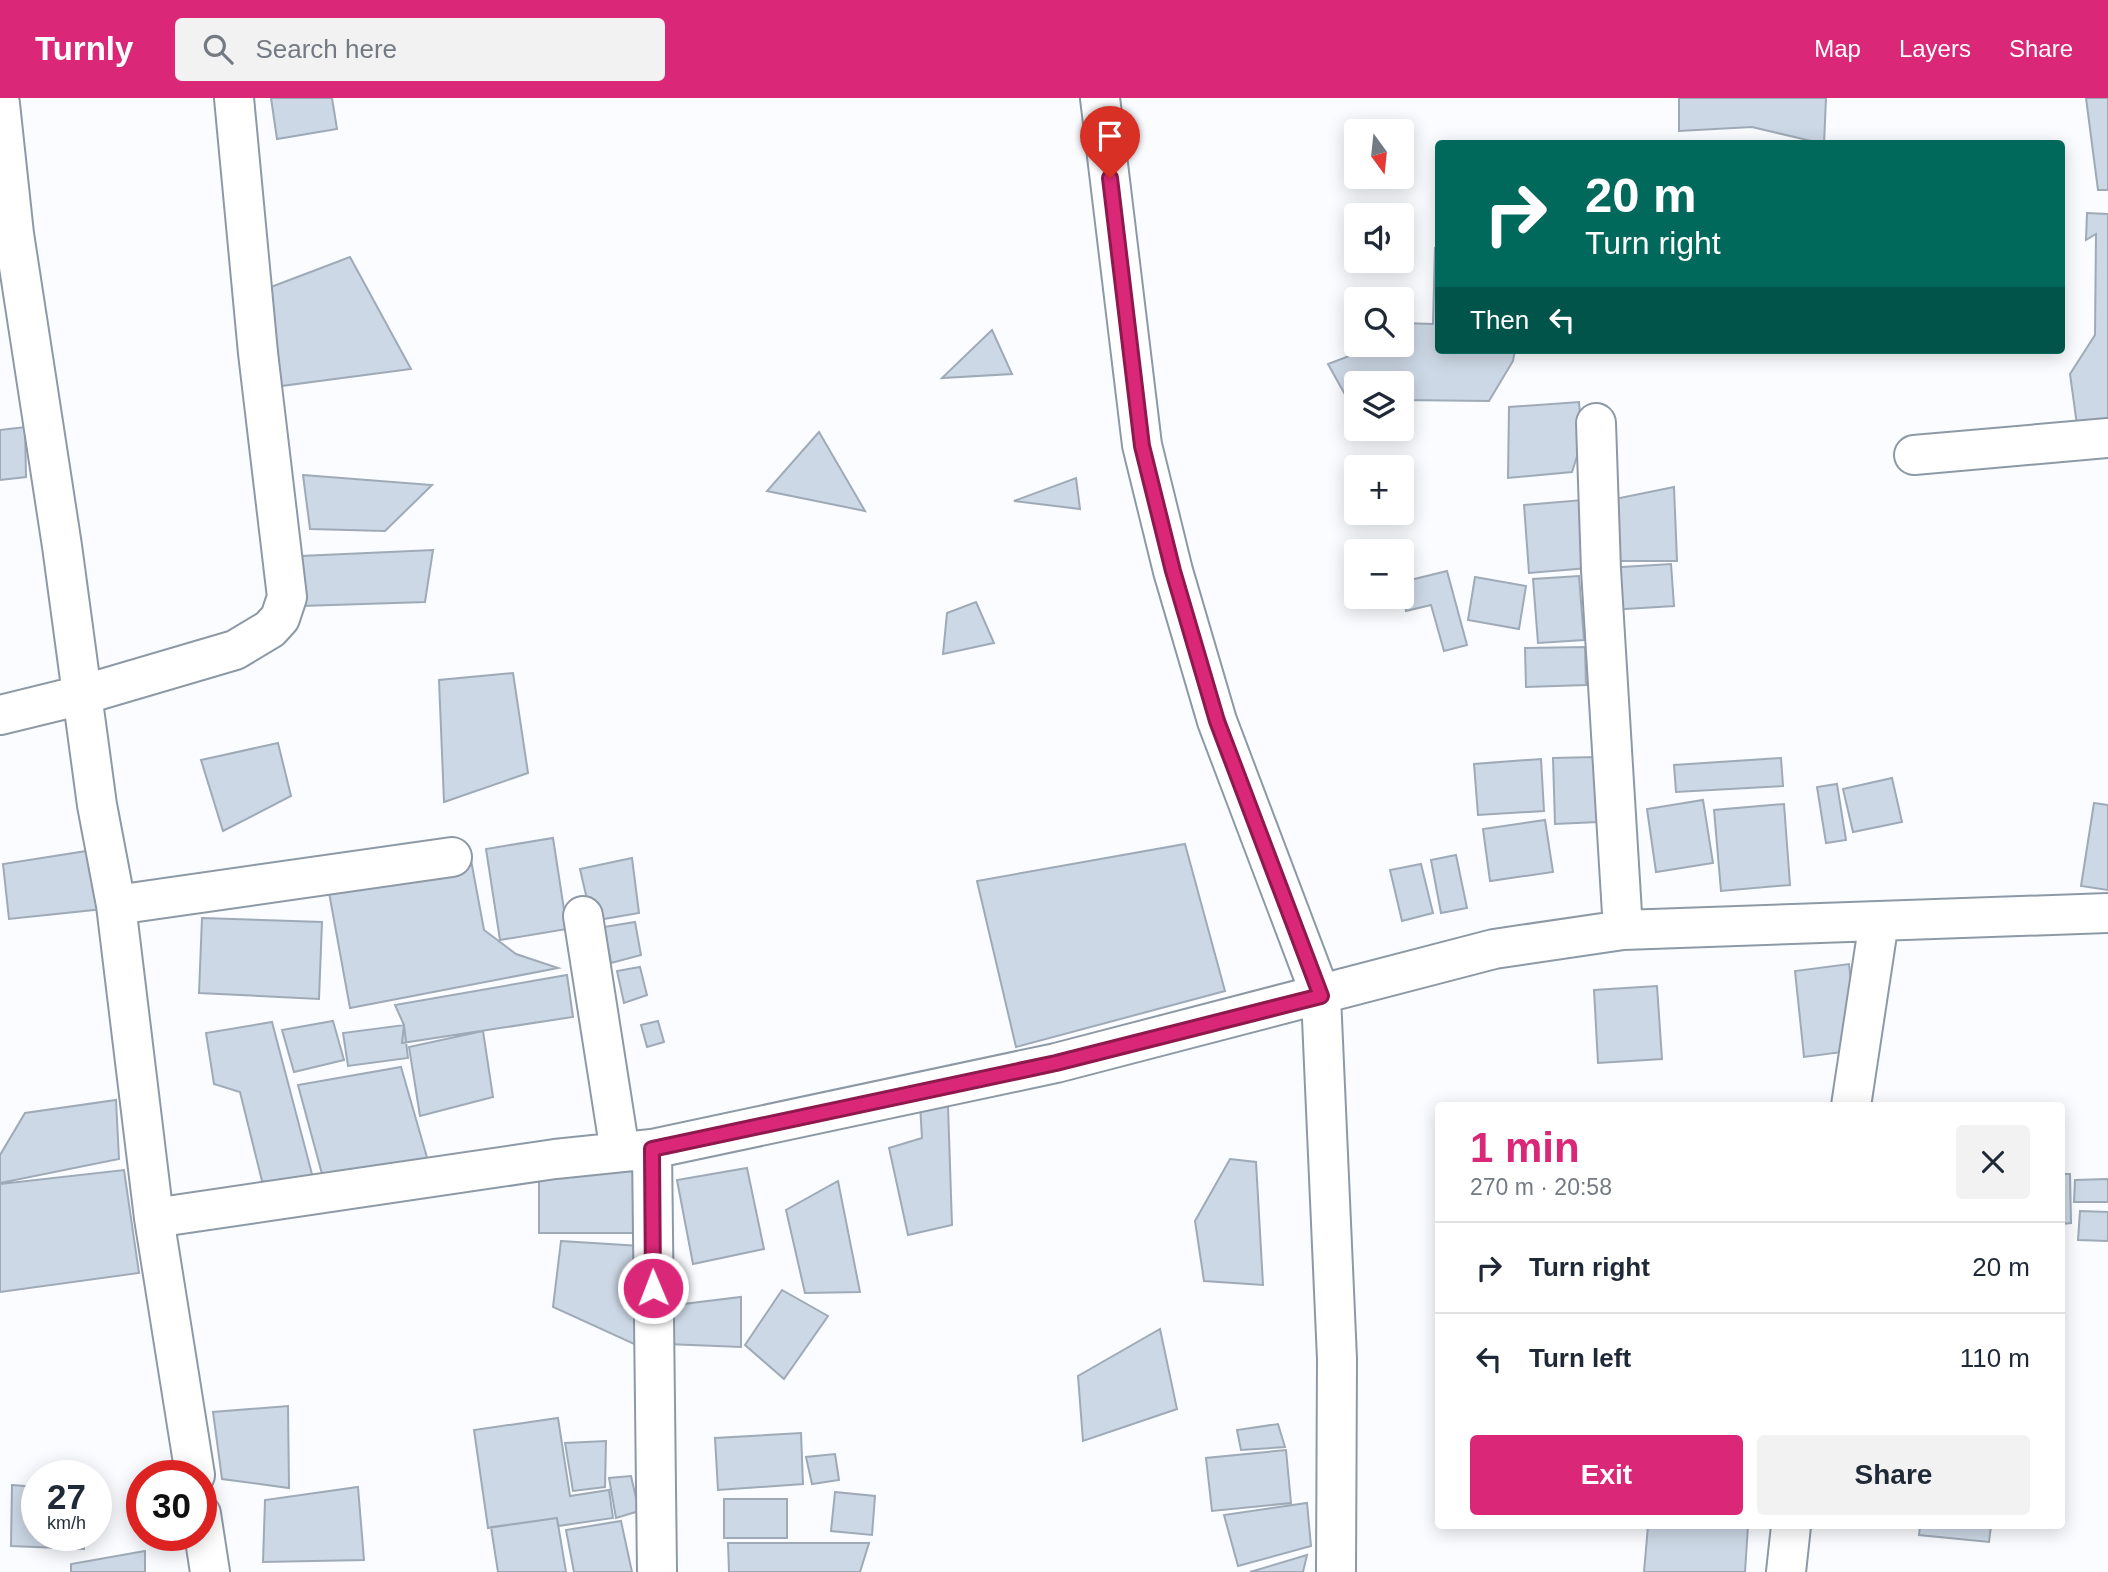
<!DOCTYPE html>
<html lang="en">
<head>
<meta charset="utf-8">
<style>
  :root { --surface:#fff; --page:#f2f2f3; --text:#1f2937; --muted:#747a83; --line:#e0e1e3; --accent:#db2777 }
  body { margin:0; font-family:Arial,sans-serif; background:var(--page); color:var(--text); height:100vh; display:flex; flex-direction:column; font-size:26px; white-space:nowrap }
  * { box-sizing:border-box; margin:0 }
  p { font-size:23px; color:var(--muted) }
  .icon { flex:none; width:38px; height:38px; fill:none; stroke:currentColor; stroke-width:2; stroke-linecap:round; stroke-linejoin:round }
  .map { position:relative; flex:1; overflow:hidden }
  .drawer { position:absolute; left:1435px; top:1004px; width:630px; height:427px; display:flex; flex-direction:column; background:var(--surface); border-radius:7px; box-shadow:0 4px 18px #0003 }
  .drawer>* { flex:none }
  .banner { position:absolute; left:1435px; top:42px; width:630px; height:214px; border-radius:7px; box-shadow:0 4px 18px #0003; background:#00695c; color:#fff; overflow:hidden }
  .needle { width:46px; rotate:165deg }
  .fabs { position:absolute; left:1344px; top:21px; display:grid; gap:14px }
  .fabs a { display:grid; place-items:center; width:70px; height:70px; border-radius:7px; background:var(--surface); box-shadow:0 4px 18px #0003; font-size:35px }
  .speed { position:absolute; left:21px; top:1362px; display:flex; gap:14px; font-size:35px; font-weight:700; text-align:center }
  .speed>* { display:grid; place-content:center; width:91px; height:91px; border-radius:50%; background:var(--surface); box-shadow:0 4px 18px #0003; line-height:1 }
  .speed small { font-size:18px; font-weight:400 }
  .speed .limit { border:10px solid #d22; background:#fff; color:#111 }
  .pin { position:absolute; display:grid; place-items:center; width:60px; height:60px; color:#fff; margin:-72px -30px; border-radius:50% 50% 50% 0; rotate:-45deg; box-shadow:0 0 7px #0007 }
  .pin .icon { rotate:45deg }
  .me { position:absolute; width:77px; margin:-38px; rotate:359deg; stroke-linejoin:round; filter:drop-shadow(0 0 5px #0008) }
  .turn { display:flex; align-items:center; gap:24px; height:147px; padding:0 35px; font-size:32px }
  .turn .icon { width:91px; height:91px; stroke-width:2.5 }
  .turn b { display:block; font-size:49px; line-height:60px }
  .then { display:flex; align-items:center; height:66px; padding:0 35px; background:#0003; gap:14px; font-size:26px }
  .round { display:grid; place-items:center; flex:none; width:74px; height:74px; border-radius:7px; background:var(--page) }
  .headline { display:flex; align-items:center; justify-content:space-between; height:119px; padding:0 35px }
  h1 { font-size:42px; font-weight:700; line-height:52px; color:var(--accent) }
  .action { display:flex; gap:14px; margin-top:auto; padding:14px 35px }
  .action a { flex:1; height:80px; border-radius:7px; background:var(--accent); color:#fff; font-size:28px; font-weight:700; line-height:80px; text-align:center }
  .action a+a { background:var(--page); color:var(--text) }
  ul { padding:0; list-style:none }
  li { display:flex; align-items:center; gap:21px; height:91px; padding:0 35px; border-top:2px solid var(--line) }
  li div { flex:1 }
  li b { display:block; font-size:26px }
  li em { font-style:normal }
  header { display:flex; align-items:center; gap:42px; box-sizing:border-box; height:98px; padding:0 35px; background:var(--accent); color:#fff }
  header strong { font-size:33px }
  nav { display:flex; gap:38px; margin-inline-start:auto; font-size:24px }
  .search { width:490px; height:63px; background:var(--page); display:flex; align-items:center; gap:18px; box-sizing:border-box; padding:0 24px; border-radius:7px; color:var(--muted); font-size:26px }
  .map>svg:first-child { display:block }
</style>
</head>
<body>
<header>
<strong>Turnly</strong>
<div class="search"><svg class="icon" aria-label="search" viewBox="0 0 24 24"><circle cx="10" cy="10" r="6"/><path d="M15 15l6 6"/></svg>Search here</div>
<nav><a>Map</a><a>Layers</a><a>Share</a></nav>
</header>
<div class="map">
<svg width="2108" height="1474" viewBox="0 0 2108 1474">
  <rect width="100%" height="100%" fill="#fafcff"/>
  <path fill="#cdd8e6" stroke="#9eaab7" stroke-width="2" d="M271,0h61l5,31 -60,10z
    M1679,0h147l-2,46 -72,-17 -73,4z
    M2086,0h22v92h-10z
    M2087,115l21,1v207l-31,4 -7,-51 25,-39 1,-101 -10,6z
    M1438,149v103h77l-2,11 -24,40 -87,-1v-17h-46v17h-8l-20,-36 50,-19h24v-22l31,1 2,-76z
    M350,159l61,112 -130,17 -10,-99z
    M992,232l20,44 -70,4z
    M1579,304l3,39 -10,31 -64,6 1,-71z
    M25,329l1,50 -26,3v-50z
    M819,334l46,79 -98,-20z
    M303,377l129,10 -47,46 -75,-2z
    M1076,380l4,31 -66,-8z
    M1674,389l3,74h-65l-7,-60z
    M1583,402l5,68 -59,5 -5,-68z
    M433,452l-8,52 -123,4 -1,-50z
    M1671,466l3,42 -65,4 -3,-42z
    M1447,473l20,74 -23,6 -13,-46 -25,6 -4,-29z
    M1579,478l5,64 -46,3 -5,-64z
    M1475,479l51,9 -7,43 -51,-9z
    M976,504l18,41 -51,11 4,-41z
    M1585,549l1,38 -60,2 -1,-39z
    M513,575l15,100 -84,29 -5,-122z
    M278,645l13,53 -68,35 -22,-71z
    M1597,659l1,65 -43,2 -2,-66z
    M1781,660l2,28 -107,6 -2,-27z
    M1541,661l3,52 -66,4 -4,-51z
    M1892,680l10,44 -49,10 -10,-43z
    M1837,686l9,56 -20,3 -9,-56z
    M1703,702l10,63 -57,9 -9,-63z
    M2094,705l14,2v85l-27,-4z
    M1784,706l6,81 -69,6 -7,-81z
    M1545,722l8,52 -63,9 -7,-52z
    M553,740l14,91 -67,11 -14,-91z
    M1185,746l40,147 -209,56 -39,-166z
    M93,752l10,59 -94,10 -6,-55z
    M1456,757l11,53 -26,5 -10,-53z
    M632,760l7,55 -47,8 -12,-52z
    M471,762l13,70 32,24 42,14 -208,40 -22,-121z
    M1421,766l12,49 -31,8 -12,-51z
    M202,820l120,4 -3,77 -120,-6z
    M635,824l6,33 -30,8 -7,-36z
    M1849,866l9,86 -54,7 -9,-86z
    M640,869l7,28 -23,8 -7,-32z
    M567,877l6,42 -171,26 2,-18 -9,-20z
    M1657,888l5,73 -64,4 -4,-73z
    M333,923l11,39 -50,12 -12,-42z
    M658,923l6,21 -17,5 -6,-22z
    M272,924l41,156 3,9 -54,-6 -22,-89 -26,-8 -8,-51z
    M404,927l4,33 -60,8 -5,-33z
    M483,933l10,66 -73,19 -11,-69z
    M401,969l27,94 -103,24 -27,-100z
    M116,1002l3,59 -119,24v-28l25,-42z
    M920,1006l28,2 4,119 -44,10 -19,-87 33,-10z
    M1230,1061l26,3 7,123 -59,-4 -9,-60z
    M539,1065l97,1 -1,69h-96z
    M747,1070l17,81 -71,15 -16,-84z
    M124,1072l15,103 -139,19v-108z
    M2062,1076h8l1,49 -9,1z
    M2108,1081v23h-34l1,-22z
    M838,1083l22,111 -55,1 -19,-83z
    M2080,1113l28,1v29l-30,-1z
    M561,1143l79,5 5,103 -92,-42z
    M782,1192l46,26 -44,63 -39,-34z
    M741,1199v50l-74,-3v-38z
    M1160,1231l17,80 -94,32 -5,-65z
    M288,1308l1,82 -67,-9 -9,-67z
    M558,1320l12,78 39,-6 4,28 -55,8 -1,-8 -69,10 -14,-98z
    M1278,1326l7,23 -44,3 -4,-20z
    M801,1335l2,51 -85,6 -3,-52z
    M606,1343l-1,46 -32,4 -8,-48z
    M1286,1352l5,53 -79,8 -6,-53z
    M835,1356l4,26 -27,4 -6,-27z
    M631,1378l8,35 -23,7 -7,-40z
    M12,1387l25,2v48h46l1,14 -73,-3z
    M358,1389l6,73 -101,2 2,-62z
    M835,1394l40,4 -3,39 -41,-4z
    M724,1401h63v39h-63z
    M1307,1405l4,43 -73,20 -14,-51z
    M557,1420l9,54h-68l-7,-45z
    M621,1423l11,51h-58l-8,-42z
    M1648,1428h100l-3,46h-101z
    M1920,1428h71l-2,16 -70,-7z
    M728,1445h141l-9,29h-131z
    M145,1453v21h-74v-8z
    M1307,1457l-4,17h-53z"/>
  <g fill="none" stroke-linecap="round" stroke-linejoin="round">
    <g stroke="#8e99a6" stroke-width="42">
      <path id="minor" d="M1100,0l42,347 31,126 44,150 104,275 16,363 -1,213
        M0,6l14,130 48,312 35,259 19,100 38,313 41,257
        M1596,325l5,147 22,360
        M1914,357l194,-17
        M0,617l82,-20 153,-45 35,-21 10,-11 7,-21 -29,-244 -24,-255
        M116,807l336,-48
        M583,818l37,236
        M1851,1008l28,-185
        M652,1051l5,423
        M154,1120l401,-59 97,-10 404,-86 438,-114 129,-19 485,-17
        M201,1416l9,58
        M1786,1474l5,-46"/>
    </g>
    <use href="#minor" stroke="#fff" stroke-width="38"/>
  </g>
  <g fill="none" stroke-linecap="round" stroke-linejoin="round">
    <g stroke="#8e194d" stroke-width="18">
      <path id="route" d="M653,1190l-1,-139 404,-86 265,-67 -104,-275 -44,-150 -31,-125 -32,-268"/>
    </g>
    <use href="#route" stroke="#db2777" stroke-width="12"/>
  </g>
</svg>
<div class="fabs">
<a><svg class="needle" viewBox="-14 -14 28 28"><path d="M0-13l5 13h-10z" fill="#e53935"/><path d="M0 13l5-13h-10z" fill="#747a83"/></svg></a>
<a><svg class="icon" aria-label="sound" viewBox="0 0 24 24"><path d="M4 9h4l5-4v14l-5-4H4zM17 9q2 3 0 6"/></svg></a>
<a><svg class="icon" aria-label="search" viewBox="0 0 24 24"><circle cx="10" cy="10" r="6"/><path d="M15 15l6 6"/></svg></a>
<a><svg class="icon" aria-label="layers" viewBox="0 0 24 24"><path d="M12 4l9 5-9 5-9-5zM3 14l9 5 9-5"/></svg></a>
<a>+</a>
<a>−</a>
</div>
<div class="speed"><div>27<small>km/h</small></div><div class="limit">30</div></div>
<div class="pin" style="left:1110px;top:80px;background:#d93025"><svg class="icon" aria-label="arrive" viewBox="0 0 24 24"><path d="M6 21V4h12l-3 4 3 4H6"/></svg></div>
<svg class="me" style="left:653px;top:1190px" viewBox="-20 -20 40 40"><circle r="17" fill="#db2777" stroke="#fff" stroke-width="3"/><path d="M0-11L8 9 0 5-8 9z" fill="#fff"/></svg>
<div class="banner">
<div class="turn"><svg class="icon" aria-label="right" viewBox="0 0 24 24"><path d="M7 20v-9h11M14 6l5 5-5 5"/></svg><div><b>20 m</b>Turn right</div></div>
<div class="then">Then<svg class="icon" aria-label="left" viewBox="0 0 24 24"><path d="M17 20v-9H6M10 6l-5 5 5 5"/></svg></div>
</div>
<section class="drawer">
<div class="headline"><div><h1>1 min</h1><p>270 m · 20:58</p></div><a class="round"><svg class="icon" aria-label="close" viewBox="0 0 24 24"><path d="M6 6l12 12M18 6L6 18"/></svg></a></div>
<ul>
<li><svg class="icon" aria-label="right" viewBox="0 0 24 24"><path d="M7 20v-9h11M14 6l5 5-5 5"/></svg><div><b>Turn right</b></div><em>20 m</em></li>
<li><svg class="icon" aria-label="left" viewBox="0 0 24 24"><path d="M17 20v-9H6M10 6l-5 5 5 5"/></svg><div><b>Turn left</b></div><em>110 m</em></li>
</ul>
<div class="action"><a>Exit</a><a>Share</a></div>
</section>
</div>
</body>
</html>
